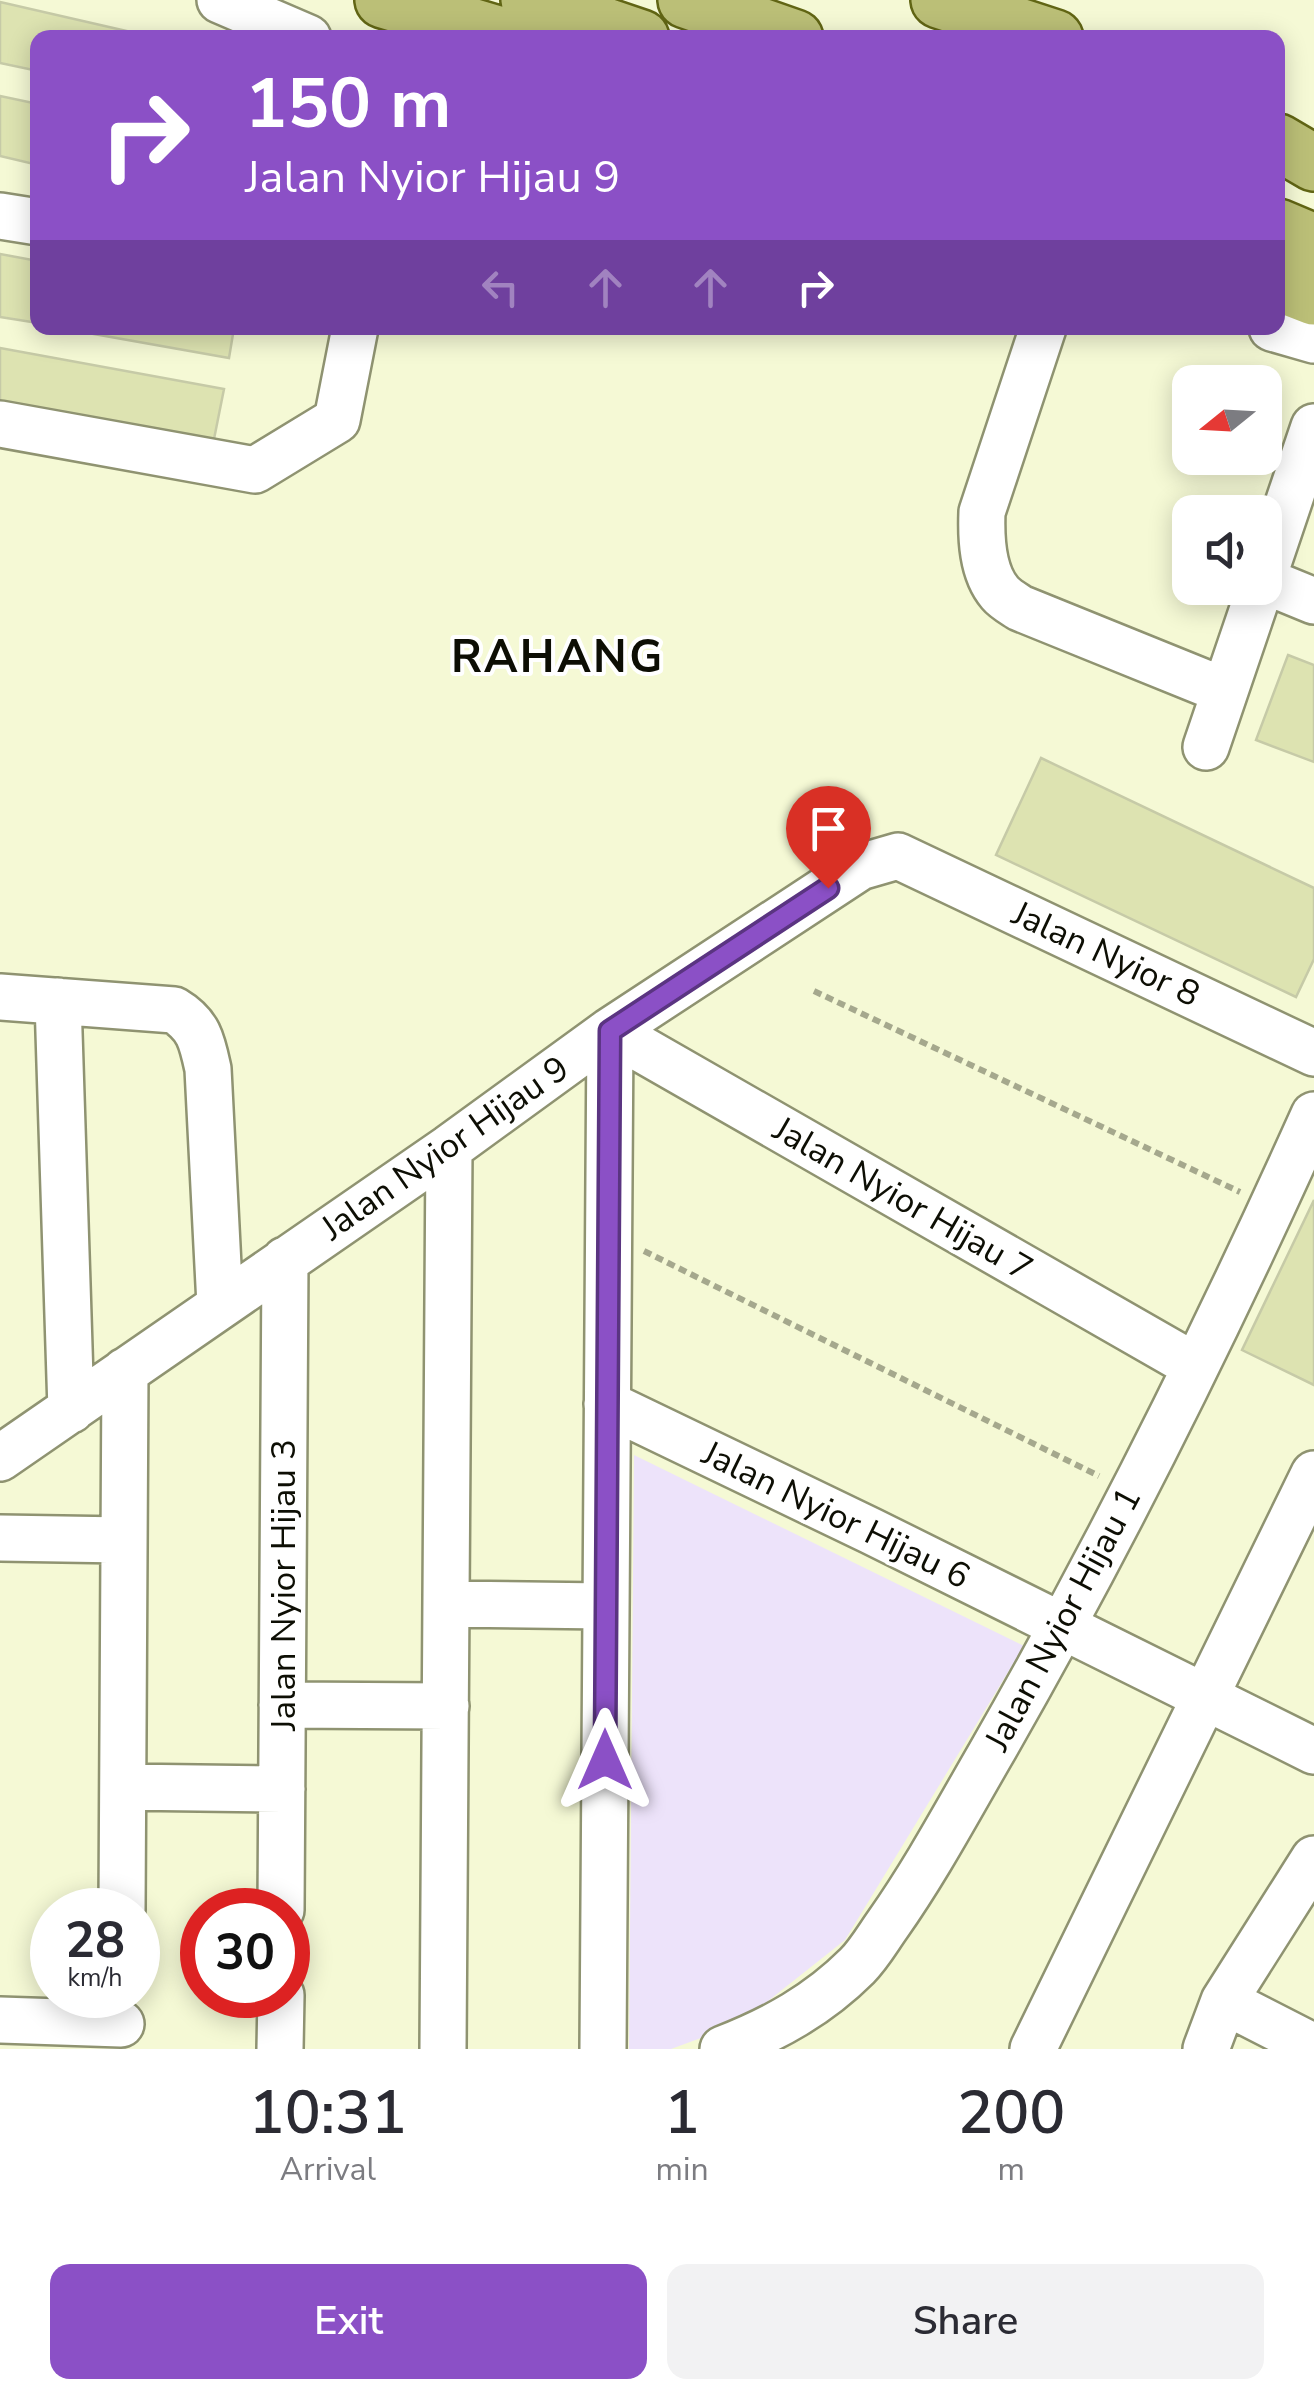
<!DOCTYPE html>
<html lang="en">
<head>
<meta charset="utf-8">
<style>
  :root { --surface:#fff; --page:#f2f2f3; --text:#2b2b33; --muted:#7c7c81; --accent:#8b50c6 }
  body { margin:0; font-family:"Nunito Sans",sans-serif; background:var(--page); color:var(--text); height:100vh; display:flex; flex-direction:column; font-size:38px; white-space:nowrap }
  * { box-sizing:border-box; margin:0 }
  p { font-size:32px; color:var(--muted) }
  .icon { flex:none; width:55px; height:55px; fill:none; stroke:currentColor; stroke-width:2; stroke-linecap:round; stroke-linejoin:round }
  .map { position:relative; height:2049px; overflow:hidden }
  .sheet { display:flex; flex-direction:column; background:var(--surface); flex:1 }
  .sheet>* { flex:none }
  .banner { position:absolute; left:30px; top:30px; width:1255px; height:305px; border-radius:20px; box-shadow:0 5px 25px #0003; background:#8b50c6; color:#fff; overflow:hidden }
  .needle { width:65px; rotate:252deg }
  .fabs { position:absolute; left:1172px; top:365px; display:grid; gap:20px }
  .fabs a { display:grid; place-items:center; width:110px; height:110px; border-radius:20px; background:var(--surface); box-shadow:0 5px 25px #0003; font-size:50px }
  .speed { position:absolute; left:30px; top:1888px; display:flex; gap:20px; font-size:50px; font-weight:700; text-align:center }
  .speed>* { display:grid; place-content:center; width:130px; height:130px; border-radius:50%; background:var(--surface); box-shadow:0 5px 25px #0003; line-height:1 }
  .speed small { font-size:25px; font-weight:400 }
  .speed .limit { border:15px solid #d22; background:#fff; color:#111 }
  .pin { position:absolute; display:grid; place-items:center; width:85px; height:85px; color:#fff; margin:-102px -42px; border-radius:50% 50% 50% 0; rotate:-45deg; box-shadow:0 0 10px #0007 }
  .pin .icon { rotate:45deg }
  .me { position:absolute; width:110px; margin:-55px; rotate:0deg; stroke-linejoin:round; filter:drop-shadow(0 0 8px #0008) }
  .turn { display:flex; align-items:center; gap:35px; height:210px; padding:0 50px; font-size:45px }
  .turn .icon { width:130px; height:130px; stroke-width:2.5 }
  .turn b { display:block; font-size:70px; line-height:85px }
  .lanes { display:flex; align-items:center; height:95px; padding:0 50px; background:#0003; justify-content:center; gap:50px; direction:ltr }
  .lanes .off { opacity:.35 }
  .eta { display:flex; justify-content:space-evenly; align-items:center; height:170px; text-align:center }
  .eta b { font-size:60px; font-weight:600; line-height:70px }
  .primary-button { display:flex; gap:20px; margin-top:auto; padding:20px 50px }
  .primary-button a { flex:1; height:115px; border-radius:20px; background:var(--accent); color:#fff; font-size:40px; font-weight:600; line-height:115px; text-align:center }
  .primary-button a+a { background:var(--page); color:var(--text) }
  .map>svg:first-child { display:block }
</style>
</head>
<body>
<div class="map">
<svg width="1314" height="2049" viewBox="0 0 1314 2049">
  <rect width="100%" height="100%" fill="#f5f9d5"/>
  <path fill="#ede3fa" d="M634,1455l390,191 -179,294 -106,84 -68,25h-42z"/>
  <path fill="#dde3b1" stroke="#c6caa7" stroke-width="2.5" d="M0,2l157,36h-119v33l-38,-8z
    M0,96l38,8v61l-38,-9z
    M0,254l38,7v62l-38,-6z
    M60,328h174l-5,30z
    M0,348l224,41 -12,60 -212,-38z
    M1288,655l26,10v97l-58,-22z
    M1041,758l273,130v71l-18,38 -300,-142z
    M1314,1200v185l-72,-35z"/>
  <g fill="none" stroke-linecap="round" stroke-linejoin="round">
    <g stroke="#8f9371" stroke-width="50">
      <path id="minor" d="M220,0l88,38
        M0,216l38,6
        M1043,328l-61,184c-1,26 0,60 18,81 5,6 14,11 20,15l205,83
        M1272,328l42,12
        M0,424l255,46 82,-50 18,-92
        M1265,572l49,-145
        M1265,581l49,20
        M1206,747l54,-159
        M0,997l174,13c25,15 28,31 34,59l12,236
        M58,1001l13,409
        M610,1031l585,335
        M607,1404l264,127 443,220
        M0,1458l449,-310 161,-117 250,-164 38,-11 416,197
        M0,1538l124,2
        M446,1604l160,2
        M282,1705l164,1
        M123,1787l159,2
        M122,1910l3,-539
        M281,1910l4,-650
        M1224,2001l90,46
        M0,2020l121,4
        M280,2049l1,-54
        M443,2049l6,-901
        M603,2049l7,-1018
        M723,2049c51,-20 95,-44 134,-83 12,-12 21,-28 31,-42 38,-54 69,-112 102,-169 119,-207 226,-422 324,-640
        M1033,2049l281,-575
        M1206,2049l18,-48 90,-142"/>
    </g>
    <g stroke="#616514" stroke-width="60">
      <path id="major" d="M383,0l128,38
        M529,0l112,38
        M686,0l109,38
        M939,0l116,38
        M1278,142l36,21
        M1278,227l36,15
        M1278,283l36,14"/>
    </g>
    <path stroke="#a5a88d" stroke-width="6" stroke-dasharray="8 5" stroke-linecap="butt" d="M814,991l426,201
      M644,1251l455,225"/>
    <use href="#minor" stroke="#fff" stroke-width="45"/>
    <use href="#major" stroke="#bbbf77" stroke-width="55"/>
  </g>
  <g fill="none" stroke-linecap="round" stroke-linejoin="round">
    <g stroke="#5a3481" stroke-width="25">
      <path id="route" d="M605,1760l5,-729 218,-143"/>
    </g>
    <use href="#route" stroke="#8b50c6" stroke-width="18"/>
  </g>
  <g text-anchor="middle" dominant-baseline="central" stroke-width="8" stroke-linejoin="round" paint-order="stroke">
    <g font-size="35" fill="#0d0e04" stroke="#fff">
      <text transform="translate(1106 954) rotate(25)">Jalan Nyior 8</text>
      <text transform="translate(445 1148) rotate(-35)">Jalan Nyior Hijau 9</text>
      <text transform="translate(903 1199) rotate(30)">Jalan Nyior Hijau 7</text>
      <text transform="translate(836 1515) rotate(26)">Jalan Nyior Hijau 6</text>
      <text transform="translate(283 1585) rotate(-90)">Jalan Nyior Hijau 3</text>
      <text transform="translate(1063 1619) rotate(-62)">Jalan Nyior Hijau 1</text>
    </g>
    <g font-size="45" font-weight="bold" letter-spacing="2.5" fill="#0d0e04" stroke="#fff">
      <text x="558" y="657">RAHANG</text>
    </g>
  </g>
</svg>
<div class="fabs">
<a><svg class="needle" viewBox="-14 -14 28 28"><path d="M0-13l5 13h-10z" fill="#e53935"/><path d="M0 13l5-13h-10z" fill="#7c7c81"/></svg></a>
<a><svg class="icon" aria-label="sound" viewBox="0 0 24 24"><path d="M4 9h4l5-4v14l-5-4H4zM17 9q2 3 0 6"/></svg></a>
</div>
<div class="speed"><div>28<small>km/h</small></div><div class="limit">30</div></div>
<div class="pin" style="left:828px;top:888px;background:#d93025"><svg class="icon" aria-label="arrive" viewBox="0 0 24 24"><path d="M6 21V4h12l-3 4 3 4H6"/></svg></div>
<svg class="me" style="left:605px;top:1760px" viewBox="-20 -20 40 40"><path d="M0-17L14 15 0 8-14 15z" fill="#8b50c6" stroke="#fff" stroke-width="4"/></svg>
<div class="banner">
<div class="turn"><svg class="icon" aria-label="right" viewBox="0 0 24 24"><path d="M7 20v-9h11M14 6l5 5-5 5"/></svg><div><b>150 m</b>Jalan Nyior Hijau 9</div></div>
<div class="lanes"><svg class="icon off" aria-label="left" viewBox="0 0 24 24"><path d="M17 20v-9H6M10 6l-5 5 5 5"/></svg><svg class="icon off" aria-label="ahead" viewBox="0 0 24 24"><path d="M12 20V5M6 11l6-6 6 6"/></svg><svg class="icon off" aria-label="ahead" viewBox="0 0 24 24"><path d="M12 20V5M6 11l6-6 6 6"/></svg><svg class="icon" aria-label="right" viewBox="0 0 24 24"><path d="M7 20v-9h11M14 6l5 5-5 5"/></svg></div>
</div>
</div>
<section class="sheet">
<div class="eta">
<div><b>10:31</b><p>Arrival</p></div>
<div><b>1</b><p>min</p></div>
<div><b>200</b><p>m</p></div>
</div>
<div class="primary-button"><a>Exit</a><a>Share</a></div>
</section>
</body>
</html>
